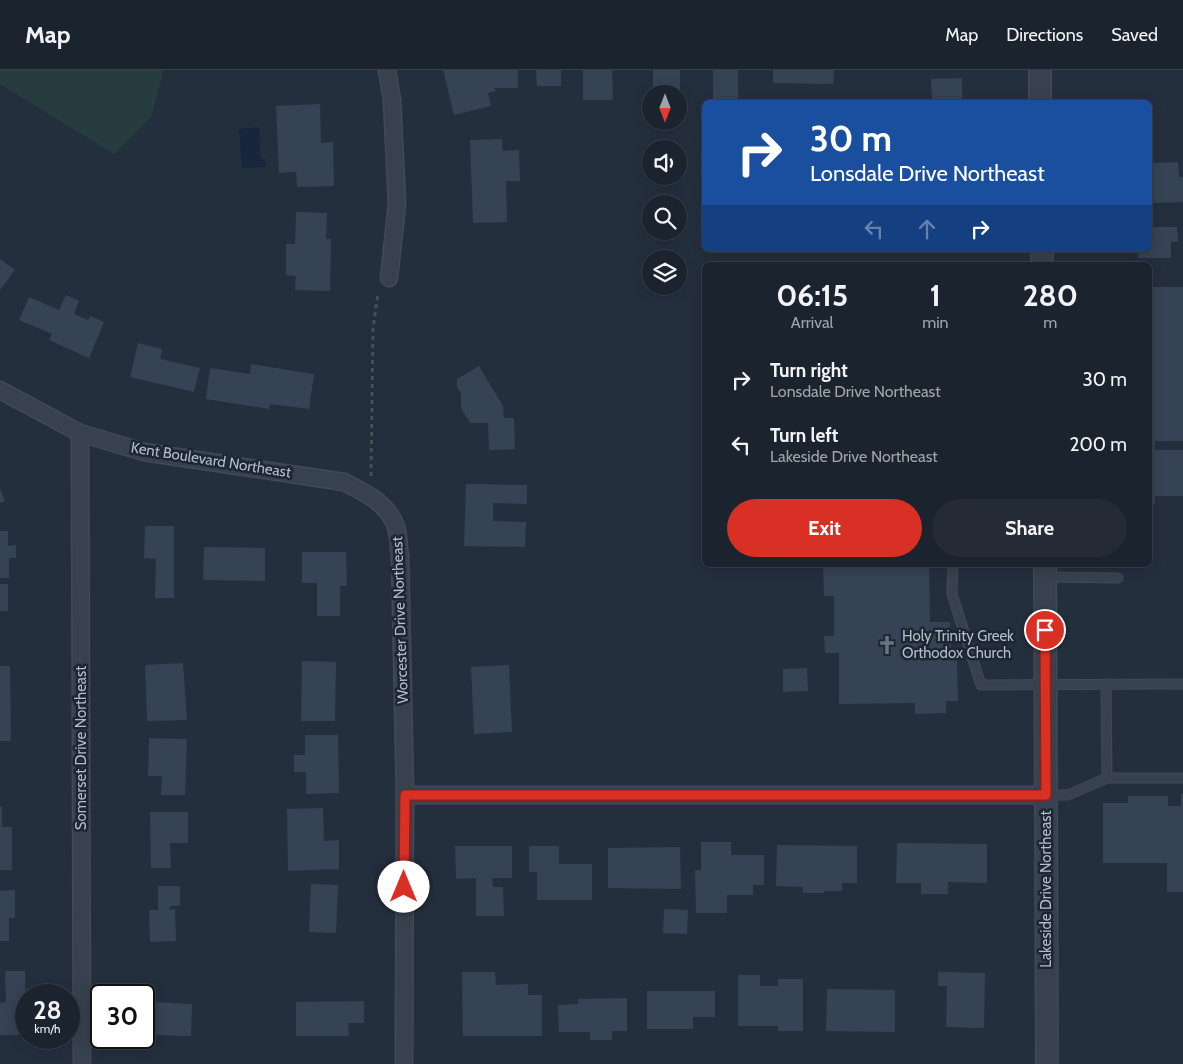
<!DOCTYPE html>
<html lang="en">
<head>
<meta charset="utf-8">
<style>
  :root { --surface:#1b232e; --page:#242b36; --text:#f1f3f6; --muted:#a0a4aa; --line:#39404a; --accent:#d93025 }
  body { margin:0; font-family:Cabin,sans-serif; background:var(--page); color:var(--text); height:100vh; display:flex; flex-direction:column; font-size:19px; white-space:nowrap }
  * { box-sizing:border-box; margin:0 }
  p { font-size:16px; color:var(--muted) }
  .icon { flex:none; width:28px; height:28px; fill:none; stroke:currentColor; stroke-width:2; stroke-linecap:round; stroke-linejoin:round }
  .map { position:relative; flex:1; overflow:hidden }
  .sheet { position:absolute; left:702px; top:192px; width:450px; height:305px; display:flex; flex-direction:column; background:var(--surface); border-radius:8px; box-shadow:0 2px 12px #0003,0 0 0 1px var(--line) }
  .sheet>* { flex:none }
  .top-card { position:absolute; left:702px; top:30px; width:450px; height:152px; border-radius:8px; box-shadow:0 2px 12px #0003,0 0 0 1px var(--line); background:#1a4fa0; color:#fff; overflow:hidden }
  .needle { width:32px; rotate:180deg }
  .tools { position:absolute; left:642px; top:15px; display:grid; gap:10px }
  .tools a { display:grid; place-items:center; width:45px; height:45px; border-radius:50%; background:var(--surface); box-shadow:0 2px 12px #0003,0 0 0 1px var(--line); font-size:25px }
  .speed { position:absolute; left:15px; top:914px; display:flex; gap:10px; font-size:25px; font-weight:700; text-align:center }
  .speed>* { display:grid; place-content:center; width:65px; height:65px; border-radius:50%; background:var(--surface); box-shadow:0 2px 12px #0003,0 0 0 1px var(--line); line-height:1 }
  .speed small { font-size:12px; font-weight:400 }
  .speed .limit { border:2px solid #111; border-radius:8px; background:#fff; color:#111 }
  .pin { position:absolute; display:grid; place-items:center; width:42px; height:42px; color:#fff; margin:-21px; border:2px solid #fff; border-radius:50%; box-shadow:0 1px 5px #0007 }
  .me { position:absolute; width:55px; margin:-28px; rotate:0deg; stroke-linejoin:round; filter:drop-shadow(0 0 4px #0008) }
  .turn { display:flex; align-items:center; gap:18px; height:105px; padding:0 25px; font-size:22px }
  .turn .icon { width:65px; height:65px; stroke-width:2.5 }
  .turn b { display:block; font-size:35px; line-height:42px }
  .lanes { display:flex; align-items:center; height:48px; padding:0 25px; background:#0003; justify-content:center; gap:25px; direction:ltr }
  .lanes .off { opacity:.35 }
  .eta { display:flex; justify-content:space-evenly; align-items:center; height:85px; text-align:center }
  .eta b { font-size:30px; font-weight:700; line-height:35px }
  .action { display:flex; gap:10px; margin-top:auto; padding:10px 25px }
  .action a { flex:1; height:58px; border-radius:30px; background:var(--accent); color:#fff; font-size:20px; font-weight:700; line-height:58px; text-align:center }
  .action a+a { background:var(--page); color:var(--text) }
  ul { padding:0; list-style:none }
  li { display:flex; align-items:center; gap:15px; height:65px; padding:0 25px }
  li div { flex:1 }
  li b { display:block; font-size:19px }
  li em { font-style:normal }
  header { display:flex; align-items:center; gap:30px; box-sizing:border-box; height:70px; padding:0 25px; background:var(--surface); border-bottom:1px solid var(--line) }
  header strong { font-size:24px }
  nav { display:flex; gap:28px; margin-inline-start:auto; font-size:18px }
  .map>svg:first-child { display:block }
</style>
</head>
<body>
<header>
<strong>Map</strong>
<nav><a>Map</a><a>Directions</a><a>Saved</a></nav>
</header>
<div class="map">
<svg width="1183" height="994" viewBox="0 0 1183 994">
  <rect width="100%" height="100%" fill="#242f3e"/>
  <path fill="#263c3f" d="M0,0h164l-13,47 -37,37 -114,-70z"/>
  <path fill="#17263c" d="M259,57l2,32h4l1,8 -24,1 -3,-39z"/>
  <path fill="#364354" d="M443,0h75v18h-24l2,3 -8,2 3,13 -37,9z
    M536,0h25v16h-24z
    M583,0h29l1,30h-30z
    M653,0h27v24h-27z
    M713,0h25v32h-25z
    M773,0h61l-1,14 -60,-1z
    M962,8v24h-30l-1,-23z
    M320,34l1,39 12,-1 1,44 -37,1 -1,-15 -17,1 -3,-67z
    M502,69l1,12 16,-1 1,31h-14l1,41 -34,1 -3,-83z
    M1178,92l1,15h4v25l-33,1v-40z
    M296,142l31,1 -1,26h5l-1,52 -35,-1 1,-14 -10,-1v-31h9z
    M1150,157h27l1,15h-7v16h-33v-8h12z
    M914,180h23v2h-23z
    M0,189l15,11 -15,20z
    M1150,217h33v154h-28v9h28v46h-28v8h-5z
    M66,225l13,6 -5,13 14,6 2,-4 14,6 -15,36 -40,-18 3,-6 -33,-14 10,-23 30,13z
    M138,273l24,6 -2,10 40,9 -6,24 -64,-15z
    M251,294l63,10 -5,35 -39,-5 -1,5 -63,-10 4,-31 40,6z
    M479,296l24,40 1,12h10l1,31 -26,1 -1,-27h-18l-9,-15v-15l-4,-6v-8z
    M466,414l61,1v19l-34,-1v18l33,1 -1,25 -61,-1z
    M0,418l5,13 -5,2z
    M145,456h29v72h-19l1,-39 -12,-1z
    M0,461h8v15l8,-1v13h-7v20h-9z
    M204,477l61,1v33l-62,-1z
    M302,482h44l1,34h-7v30h-23v-33h-15z
    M823,495h106l1,57h20l1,38h6l1,41h-12v12l-31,1v-11l-76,1v-51h-14l-1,-17h10v-40h-10z
    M0,514h8v27h-8z
    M302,591l34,1 -1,59h-34z
    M183,593l4,57 -40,1 -2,-56z
    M509,595l3,67 -38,2 -3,-67z
    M0,596h10l1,75h-11z
    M807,598l1,23 -25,1v-23z
    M305,665h33l1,58 -33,1v-22h-12v-17h11z
    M149,668l38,1 -2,56h-24l1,-19h-14z
    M1181,724h2v98h-16v-29h-64v-60h25v-7h40v10h13z
    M0,737h2v20h10v43h-12z
    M323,738l1,33 15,-1v29l-51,2 -1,-62z
    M150,742h38v31h-18l1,25h-20z
    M701,772h30v13h33v30h-11v10h-26v18h-31l-1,-43h6z
    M897,773l90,1v39l-39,-1v12h-27v-11h-25z
    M777,775l80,1v37h-15v8h-18v2h-21v-6l-27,-1z
    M455,776h57v32h-20l1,9h10l1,29h-28v-38l-20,1z
    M529,776h30v18h33v36h-55v-28h-8z
    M680,777l1,42 -73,-1v-40z
    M311,814l27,1 -2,48 -27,-1z
    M158,816h22v20h-10v4l5,-1 1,32 -26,1 -1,-32h9z
    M15,820v28h-6v23h-9v-50z
    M664,839l24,1 -1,24 -24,-1z
    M5,901h20l1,64h-26v-32l6,-1z
    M462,902h33l1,13 32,-1v11h14v41h-79z
    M938,902l47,1 -1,55 -38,-1 1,-41h-9z
    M738,905h22v11h18v-7h25v52h-25v-5h-40z
    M827,919l68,1v42l-69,-1z
    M647,921h68v26h-22v12h-46z
    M627,928v33h-15v9h-22v-8h-31l-1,-27 20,-1v-5z
    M364,931v22h-16l1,13h-53v-34z
    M154,932l38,2 -1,32 -38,-1z"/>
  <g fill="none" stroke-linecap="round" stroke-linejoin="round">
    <g stroke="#414a57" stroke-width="11">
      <path id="service" d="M953,495l-1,29 29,91 202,-1
        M1045,507l73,1
        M1106,614l1,94
        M1047,725h21l39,-17h76"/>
    </g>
    <g stroke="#414a57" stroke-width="19">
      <path id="minor" d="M387,0l5,30 5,104 -8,74
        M0,320l80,43 64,19 200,30c20,10 45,22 52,45 3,8 2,19 4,28l5,240 -1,269
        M80,363l2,631
        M405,725h641"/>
    </g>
    <g stroke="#414a57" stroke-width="24">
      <path id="tertiary" d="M1040,0v32
        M1042,180v15
        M1045,495l2,499"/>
    </g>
    <path stroke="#3f5557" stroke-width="3" stroke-dasharray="4 4" stroke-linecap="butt" d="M371,406l2,-148 5,-35"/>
    <use href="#service" stroke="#38414e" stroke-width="9"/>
    <use href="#minor" stroke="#38414e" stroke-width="16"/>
    <use href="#tertiary" stroke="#38414e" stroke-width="21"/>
  </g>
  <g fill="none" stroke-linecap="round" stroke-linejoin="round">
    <g stroke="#8d1f18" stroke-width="12">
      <path id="route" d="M404,817l1,-92h641l-1,-165"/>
    </g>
    <use href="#route" stroke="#d93025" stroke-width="9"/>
  </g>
  <defs>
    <g id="church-bare" transform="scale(1.5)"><path d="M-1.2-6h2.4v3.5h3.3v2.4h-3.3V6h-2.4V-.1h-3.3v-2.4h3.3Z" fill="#6b7280" stroke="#1d2633" stroke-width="2.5" paint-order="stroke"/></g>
  </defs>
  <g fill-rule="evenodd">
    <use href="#church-bare" x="887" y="575"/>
  </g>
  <g text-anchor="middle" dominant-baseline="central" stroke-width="5" stroke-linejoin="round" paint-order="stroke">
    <g font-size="15" fill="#b4bcc9" stroke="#1d2633">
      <text transform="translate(211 390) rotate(9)">Kent Boulevard Northeast</text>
      <text transform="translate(400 550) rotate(-92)">Worcester Drive Northeast</text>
      <text transform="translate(81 678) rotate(-90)">Somerset Drive Northeast</text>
      <text transform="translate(1046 819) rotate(-90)">Lakeside Drive Northeast</text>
    </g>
    <g font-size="15" fill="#b4bcc9" stroke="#1d2633" text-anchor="start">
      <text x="902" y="566">Holy Trinity Greek<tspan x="902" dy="17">Orthodox Church</tspan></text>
    </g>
  </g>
</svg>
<div class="tools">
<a><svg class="needle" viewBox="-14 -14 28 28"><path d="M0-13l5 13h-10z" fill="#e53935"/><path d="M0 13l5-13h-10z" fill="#a0a4aa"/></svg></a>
<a><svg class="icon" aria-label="sound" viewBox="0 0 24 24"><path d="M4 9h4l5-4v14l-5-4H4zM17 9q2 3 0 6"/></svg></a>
<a><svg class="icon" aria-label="search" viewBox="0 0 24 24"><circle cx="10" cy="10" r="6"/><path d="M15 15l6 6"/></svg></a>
<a><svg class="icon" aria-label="layers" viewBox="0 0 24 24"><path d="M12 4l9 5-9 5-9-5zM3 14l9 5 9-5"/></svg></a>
</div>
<div class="speed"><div>28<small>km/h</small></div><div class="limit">30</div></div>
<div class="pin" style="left:1045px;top:560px;background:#d93025"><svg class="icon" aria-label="arrive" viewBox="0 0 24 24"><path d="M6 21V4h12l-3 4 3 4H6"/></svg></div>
<svg class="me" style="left:404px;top:817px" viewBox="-20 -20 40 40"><circle r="19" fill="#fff"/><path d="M0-13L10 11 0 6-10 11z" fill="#d93025"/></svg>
<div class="top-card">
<div class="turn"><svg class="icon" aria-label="right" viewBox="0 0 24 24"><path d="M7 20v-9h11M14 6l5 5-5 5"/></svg><div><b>30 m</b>Lonsdale Drive Northeast</div></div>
<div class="lanes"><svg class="icon off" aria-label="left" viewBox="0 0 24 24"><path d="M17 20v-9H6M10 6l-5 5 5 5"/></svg><svg class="icon off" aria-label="ahead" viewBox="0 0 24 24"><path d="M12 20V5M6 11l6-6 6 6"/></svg><svg class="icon" aria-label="right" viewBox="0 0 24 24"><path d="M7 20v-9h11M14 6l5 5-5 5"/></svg></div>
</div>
<section class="sheet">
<div class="eta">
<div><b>06:15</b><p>Arrival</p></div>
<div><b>1</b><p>min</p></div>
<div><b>280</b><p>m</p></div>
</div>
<ul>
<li><svg class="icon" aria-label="right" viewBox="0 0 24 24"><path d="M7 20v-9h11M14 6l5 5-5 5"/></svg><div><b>Turn right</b><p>Lonsdale Drive Northeast</p></div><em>30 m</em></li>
<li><svg class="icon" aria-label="left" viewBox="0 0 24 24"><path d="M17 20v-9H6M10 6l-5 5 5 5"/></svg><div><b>Turn left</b><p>Lakeside Drive Northeast</p></div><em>200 m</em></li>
</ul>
<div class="action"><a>Exit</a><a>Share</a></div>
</section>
</div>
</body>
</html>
